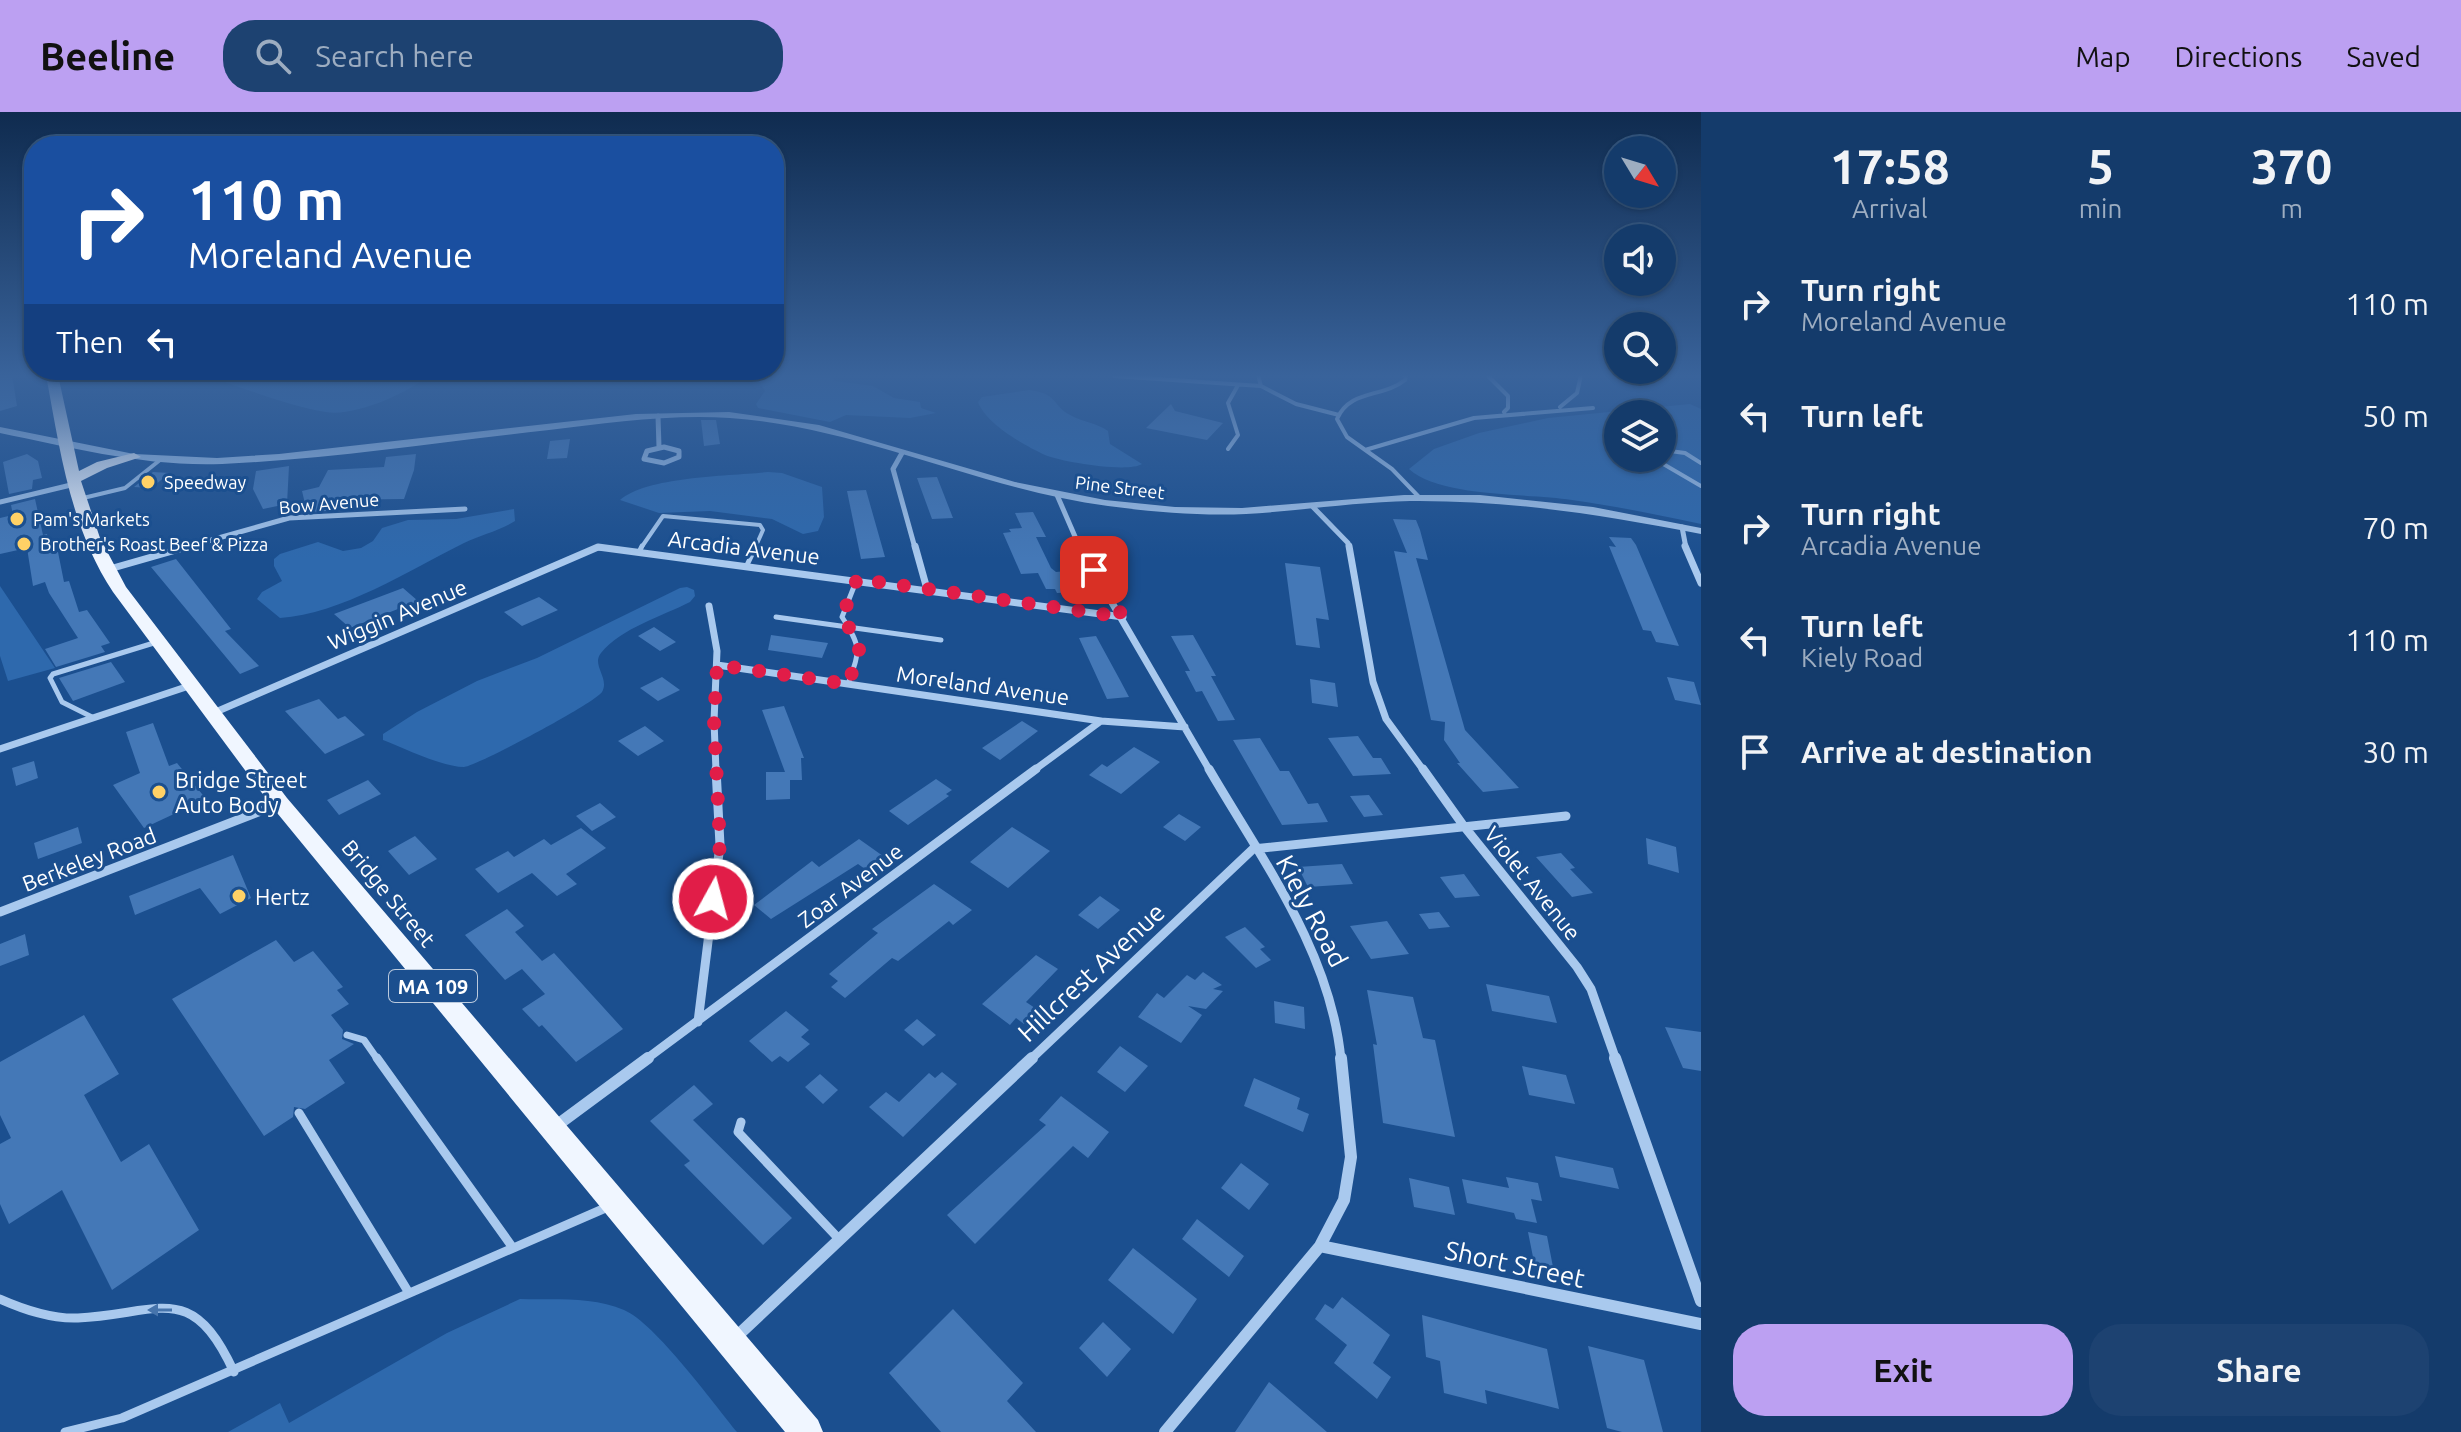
<!DOCTYPE html>
<html lang="en">
<head>
<meta charset="utf-8">
<style>
  :root { --surface:#143b6b; --page:#1d4271; --text:#f1f3f6; --muted:#9dadc1; --line:#33557e; --accent:#bca0f2 }
  body { margin:0; font-family:Ubuntu,sans-serif; background:var(--page); color:var(--text); height:100vh; display:flex; flex-direction:column; font-size:30px; white-space:nowrap }
  * { box-sizing:border-box; margin:0 }
  p { font-size:26px; color:var(--muted) }
  .icon { flex:none; width:44px; height:44px; fill:none; stroke:currentColor; stroke-width:2; stroke-linecap:round; stroke-linejoin:round }
  .map { position:relative; flex:1; overflow:hidden }
  .drawer { display:flex; flex-direction:column; background:var(--surface); width:760px }
  .drawer>* { flex:none }
  .guide { position:absolute; left:24px; top:24px; width:760px; height:244px; border-radius:32px; box-shadow:0 2px 6px #0004,0 0 0 2px var(--line); background:#1a4fa0; color:#fff; overflow:hidden }
  .needle { width:52px; rotate:128deg }
  .controls { position:absolute; left:1604px; top:24px; display:grid; gap:16px }
  .controls a { display:grid; place-items:center; width:72px; height:72px; border-radius:50%; background:var(--surface); box-shadow:0 2px 6px #0004,0 0 0 2px var(--line); font-size:40px }
  .pin { position:absolute; display:grid; place-items:center; width:68px; height:68px; color:#fff; margin:-34px; border-radius:16px; box-shadow:0 4px 12px #0006 }
  .me { position:absolute; width:88px; margin:-44px; rotate:7deg; stroke-linejoin:round; filter:drop-shadow(0 0 6px #0008) }
  .turn { display:flex; align-items:center; gap:28px; height:168px; padding:0 32px; font-size:36px }
  .turn .icon { width:104px; height:104px; stroke-width:2.5 }
  .turn b { display:block; font-size:56px; line-height:68px }
  .then { display:flex; align-items:center; height:76px; padding:0 32px; background:#0003; gap:16px; font-size:30px }
  .eta { display:flex; justify-content:space-evenly; align-items:center; height:136px; text-align:center }
  .eta b { font-size:48px; font-weight:600; line-height:56px }
  .action { display:flex; gap:16px; margin-top:auto; padding:16px 32px }
  .action a { flex:1; height:92px; border-radius:32px; background:var(--accent); color:#111; font-size:32px; font-weight:600; line-height:92px; text-align:center }
  .action a+a { background:var(--page); color:var(--text) }
  ul { padding:0; list-style:none }
  li { display:flex; align-items:center; gap:24px; height:112px; padding:0 32px }
  li div { flex:1 }
  li b { display:block; font-size:30px }
  li em { font-style:normal }
  header { display:flex; align-items:center; gap:48px; box-sizing:border-box; height:112px; padding:0 40px; background:var(--accent); color:#111 }
  header strong { font-size:38px }
  nav { display:flex; gap:44px; margin-inline-start:auto; font-size:28px }
  .search { width:560px; height:72px; background:var(--page); display:flex; align-items:center; gap:20px; box-sizing:border-box; padding:0 28px; border-radius:32px; color:var(--muted); font-size:30px }
  main { display:flex; flex:1; min-height:0 }
  .map>svg:first-child { display:block }
</style>
</head>
<body>
<header>
<strong>Beeline</strong>
<div class="search"><svg class="icon" aria-label="search" viewBox="0 0 24 24"><circle cx="10" cy="10" r="6"/><path d="M15 15l6 6"/></svg>Search here</div>
<nav><a>Map</a><a>Directions</a><a>Saved</a></nav>
</header>
<main>
<div class="map">
<svg width="1701" height="1320" viewBox="0 0 1701 1320">
  <rect width="100%" height="100%" fill="#1b4f8f"/>
  <path fill="#2e69ad" fill-rule="evenodd" d="M202,263h227c-20,18 -75,42 -103,37 -41,-7 -84,-25 -124,-37z
    M756,263h73l6,6 38,5 21,12 26,4 1,6 15,5 -26,5 -64,-3 -16,7 -72,-14 -2,-4 9,-13z
    M1029,278c31,4 22,16 43,26 11,6 25,7 36,15l2,13 32,20c-14,9 -80,-2 -97,-9 -21,-10 -59,-31 -67,-53l4,-5z
    M1690,292l11,5v115c-43,-9 -85,-18 -129,-24 -43,-7 -131,-2 -163,-31l25,-20 45,-16 69,-15zM1618,302h44v44h-44z
    M768,360l14,1 40,14 2,30 -6,14 -15,3 -31,-15 -62,-8 -51,2 -39,-13c27,-24 111,-24 148,-28z
    M514,397l1,12c-16,10 -35,14 -51,22 -54,27 -123,71 -184,75l-23,-19 5,-7 20,-11 -8,-15v-7l6,-5 38,-12 25,9 18,-3 12,-7 9,-13 26,-8 48,-1z
    M0,474l55,82 -47,13 -8,-25z
    M687,475l7,3 1,6 -5,6c-27,14 -69,26 -89,51 -10,12 9,25 1,39 -7,11 -125,74 -138,75 -22,0 -60,-19 -81,-27v-6l34,-22 60,-31 60,-23 143,-70z
    M520,1187c34,1 73,-3 104,11 31,13 90,94 113,122h-509l52,-29 9,20 158,-90z"/>
  <path fill="#4478b7" d="M0,263h12l5,31 -17,5z
    M1171,292l4,7 48,12 -16,17 -61,-12z
    M701,308h15l4,24 -16,2z
    M570,327l-3,19 -20,1 3,-18z
    M27,342l11,7 4,17 -9,2 -1,9 -23,5 -6,-32z
    M416,342l-2,16 -10,29 -80,1 2,11 -19,1 -5,-21 17,-4 9,-17 56,-3 2,-10z
    M289,354l-2,38 -24,5 -10,-20 3,-18z
    M153,360l17,1 -19,15 -17,-1z
    M937,365l16,41 -21,1 -15,-41z
    M866,378l19,67 -24,2 -14,-68z
    M35,387l8,36 4,-1 4,19 7,-1 6,30 5,-1 10,31 8,-2 23,33 -9,3 4,6 -49,15 -11,-18 33,-11 -29,-45 -4,-11 -12,4 -6,-38 -27,6v-36l13,-3 -2,-10z
    M1033,400l13,25h-10l15,31 5,4 10,-1 10,21 -19,1 -2,-4h-9l-8,-16 -17,1 -18,-41 8,-1 -2,-3 13,-1 -7,-15z
    M1393,407l23,1 4,10 8,30 -12,-2 49,172 54,58 -36,4 -26,-29h3l-16,-23 1,-18 -14,-2 -37,-169 13,2z
    M1609,425l22,1 5,7 43,101 -23,-4 -5,-11 -8,-1 -34,-84 7,1z
    M176,447l55,70 -6,2 34,35 -19,8 -89,-107z
    M1285,451l35,4 9,53 -13,-2 4,30 -24,-3z
    M403,476l15,13 -68,27 -16,-14z
    M539,485l19,13 -36,16 -18,-14z
    M654,515l22,15 -16,9 -22,-15z
    M771,523l57,8 -6,15 -54,-8z
    M1193,523l23,41h-5l24,44 -17,1 -16,-30 -6,1 -11,-21h5l-19,-35z
    M1096,524l24,44 9,17 -22,2 -28,-61z
    M111,550l14,20 -52,19 -14,-23z
    M662,565l18,13 -22,11 -18,-13z
    M1667,565l27,5 7,23 -26,-5z
    M1310,567l25,4 3,24 -26,-4z
    M319,587l19,20 7,-3 20,19 -40,19 -40,-43z
    M784,594l20,52h-3l1,22h-12v19l-24,1v-28h19l-23,-62z
    M1022,609l16,10 -38,29 -18,-12z
    M153,611l16,43 8,-3 29,36 -62,29 -31,-43 27,-12 -14,-41z
    M645,614l19,15 -26,15 -20,-15z
    M1358,624l15,22h8l10,16 -38,2 -25,-38z
    M1260,626l20,33h9l19,33 10,-1 10,19 -46,3 -49,-85z
    M1134,635l26,15 -39,32 -32,-19 13,-11 5,3z
    M34,649l4,17 -22,8 -4,-18z
    M936,667l16,11 -6,4 3,2 -41,29 -19,-14z
    M368,668l13,14 -42,21 -12,-15z
    M1369,683l14,20 -19,2 -14,-21z
    M600,691l16,14 -24,14 -16,-15z
    M1179,702l22,13 -16,14 -22,-14z
    M78,715l4,16 -44,16 -4,-16z
    M1012,715l38,24 -42,37 -38,-26z
    M581,716l25,20 -40,26 11,10 -20,12 -25,-23 -34,20 -23,-24 33,-18 6,6 30,-18 7,6z
    M415,724l22,23 -28,16 -21,-24z
    M1646,726l30,9 3,26 -31,-9z
    M859,727l24,17 -18,13 -7,-5 -87,55 -17,-14 58,-44 7,6z
    M1561,741l14,15 -5,1 23,24 -21,4 -36,-40z
    M233,743l18,43 -31,16 -20,-26 -65,27 -6,-19z
    M1342,752l11,20 -45,3 -10,-20z
    M1464,762l16,22 -25,2 -15,-21z
    M934,772l38,26 -19,15 -4,-4 -51,40 -6,-3 -47,40 -14,-11 7,-6 -9,-7 49,-41 -6,-4z
    M1100,784l20,14 -22,19 -20,-14z
    M507,797l17,17 -9,6 27,29 12,-8 69,76 -47,33 -34,-37 -3,2 -17,-18 23,-15 -23,-25 -17,11 -40,-45z
    M1439,800l11,15 -21,2 -10,-15z
    M1387,809l22,33 -38,5 -21,-33z
    M1245,815l20,20 -5,2 11,11 -15,8 -31,-31z
    M25,822l4,21 -29,11v-22z
    M276,828l18,22 19,-11 30,36 -6,3 12,14 -18,11 12,15 -1,9 12,5 -25,16 16,23 -40,26 -11,-2 -1,10 -29,19 -92,-137z
    M1036,843l22,14 -32,33 12,8 -14,14 -8,-6 -6,7 -28,-21z
    M1203,860l19,13 -9,4 10,2 -17,18 -18,-3 14,9 -21,28 -43,-26 19,-24 7,5 23,-23 8,5z
    M1486,872l63,12 8,27 -65,-12z
    M1367,878l46,7 10,41 12,2 20,97 -72,-14 -10,-79 4,1z
    M1274,889l30,6 1,22 -30,-6z
    M786,899l23,19 -8,7 9,7 -22,18 -8,-6 -8,6 -23,-21z
    M84,903l35,59 -35,21 37,67 28,-18 50,86 -87,60 -50,-100 -53,34 -9,-20v-60l11,-6 -11,-23v-53z
    M917,907l19,16 -13,11 -19,-16z
    M1665,915l36,5v39l-18,-3z
    M1120,934l28,20 -23,26 -28,-20z
    M1522,954l44,9 9,29 -46,-9z
    M942,960l15,12 -54,53 -34,-30 17,-15 13,10 30,-29 6,5z
    M820,962l18,16 -15,14 -18,-17z
    M1254,966l46,20 -3,11 12,5 -6,18 -59,-26z
    M694,973l19,19 -20,16 99,98 -29,27 -79,-80 6,-4 -40,-40z
    M1061,984l48,36 -21,26 -15,-12 -98,98 -28,-29 99,-90 -7,-5z
    M1555,1044l58,12 6,21 -59,-12z
    M1241,1051l28,21 -20,26 -28,-22z
    M1506,1065l32,6 4,18 -11,-2 6,24 -21,-4 -2,-6 -47,-10 -5,-24 47,9z
    M1409,1066l40,9 6,28 -41,-8z
    M1197,1107l47,37 -15,21 -47,-38z
    M1528,1120l19,4 6,31 -19,-5z
    M1133,1136l64,51 -24,35 -65,-54z
    M1342,1185l48,38 -17,28 18,14 -14,22 -43,-36 13,-18 -32,-26 10,-15 8,5z
    M953,1197l70,74 -16,18 29,31h-95l-52,-59z
    M1422,1203l125,34 12,60 -74,-19 2,14 -43,-11 -4,-32 -14,-4z
    M1103,1210l28,27 -24,28 -28,-29z
    M1588,1234l56,14 19,72h-41l-15,-4z
    M1269,1270l58,50h-92z"/>
  <g fill="none" stroke-linecap="round" stroke-linejoin="round">
    <path stroke="#a9c9ee" stroke-width="4" d="M1258,263l3,11 35,18 43,11
      M1406,263l-1,5c-22,18 -55,9 -68,39l10,18 45,32 27,28
      M1487,263l21,21v12l-4,4
      M1114,264l147,10
      M1560,295l17,-14 4,-18
      M1228,337l10,-14 -10,-32 9,-16
      M1365,338l109,-32 119,-10
      M1662,338l23,3 16,10
      M1653,346l48,28
      M79,387l46,-11 35,-28
      M641,436l22,-32 97,9 3,5 -8,18"/>
    <path stroke="#a9c9ee" stroke-width="5" d="M639,440l3,-6
      M747,453l9,-19
      M776,505l165,23
      M848,572c12,-34 14,-36 -6,-67l15,-38
      M94,606l-32,-16 -12,-24 3,-4 104,-32"/>
    <path stroke="#a9c9ee" stroke-width="7" d="M347,923l17,5 14,20"/>
    <path stroke="#a9c9ee" stroke-width="9" d="M377,946l136,190
      M299,1001l110,180
      M741,1010l-3,10 101,107
      M0,1187c25,11 51,20 78,19 82,-4 113,-39 156,54
      M65,1320l57,-14 488,-212"/>
    <path stroke="#a9c9ee" stroke-width="5" d="M658,304l1,31
      M664,335l15,4v6l-15,6 -20,-4 3,-8z
      M902,341l-9,16 22,79
      M1057,383l23,53
      M0,390l75,-18
      M1313,395l35,36 1,5
      M1682,415l4,21
      M183,436l106,-30 176,-9
      M595,436h12"/>
    <path stroke="#a9c9ee" stroke-width="7" d="M915,434l12,43
      M1079,434l131,225
      M1349,434l24,136 13,37 38,52
      M1685,434l16,37
      M106,458l84,-24
      M709,494l8,45 -3,70 2,50
      M717,553l384,56
      M211,602l387,-167 525,70
      M0,637l189,-63
      M1033,659l68,-50 84,6"/>
    <path stroke="#a9c9ee" stroke-width="9" d="M1209,657c53,91 122,183 132,291
      M1423,657l40,56 114,142 14,22 25,71
      M0,800l279,-108
      M698,910l22,-177 -4,-76
      M645,948l391,-291
      M1030,948l223,-211 313,-33"/>
    <path stroke="#a9c9ee" stroke-width="12" d="M1615,946l86,243
      M556,1014l92,-68
      M1320,1134l381,78
      M735,1226l297,-280
      M1165,1320l155,-186 24,-46 7,-43 -10,-99"/>
    <path fill="#a9c9ee" fill-rule="evenodd" d="M729,300l90,13 196,57 90,18 70,7 67,1 162,-13h76l113,12 108,21v6c-99,-19 -190,-34 -291,-33 -55,1 -110,10 -164,13 -46,2 -93,-2 -138,-8 -129,-17 -248,-79 -378,-88 -60,-4 -122,5 -181,12 -109,12 -218,29 -327,34 -75,3 -149,-16 -222,-31v-6l134,27 83,4 62,-4 357,-40z"/>
    <path fill="#f0f6ff" fill-rule="evenodd" d="M46,263h12l21,96 18,-9 37,-9 7,4 -34,11 -26,13 19,57 26,49 161,211 531,622 5,12h-38l-512,-624 -160,-216c-43,-65 -53,-142 -67,-217z"/>
  </g>
  <defs><path id="oneway-solid" d="M-6-.8H1V-3.2L6.5 0L1 3.2V.8H-6Z" transform="scale(2)"/></defs>
  <use fill="#4674ac" href="#oneway-solid" transform="translate(160 1198) rotate(180)"/>
  <linearGradient id="sky" x2="0" y2="1"><stop stop-color="#0f2b4f"/><stop offset="0.59" stop-color="#39639b"/><stop offset="1" stop-color="#39639b" stop-opacity="0"/></linearGradient>
  <rect width="1701" height="447" fill="url(#sky)"/>
  <g fill="none" stroke-linecap="round" stroke-linejoin="round">
    <path stroke="#e11d48" stroke-width="14" stroke-dasharray="0 25.2" d="M713,787l7,-54 -6,-124 3,-56 131,19 11,-31v-10l-17,-26 15,-38 266,38 -29,-47"/>
  </g>
  <g fill="#ffd166" stroke="#1b4f8f" stroke-width="3">
    <circle cx="148" cy="370" r="8"/>
    <circle cx="17" cy="407" r="8"/>
    <circle cx="24" cy="432" r="8"/>
    <circle cx="159" cy="680" r="8"/>
    <circle cx="239" cy="784" r="8"/>
  </g>
  <g text-anchor="middle" dominant-baseline="central" stroke-width="6" stroke-linejoin="round" paint-order="stroke">
    <g font-size="18" fill="#fff" stroke="#1b4f8f" text-anchor="start">
      <text x="164" y="370">Speedway</text>
      <text x="33" y="407">Pam's Markets</text>
      <text x="40" y="432">Brother's Roast Beef &amp; Pizza</text>
    </g>
    <g font-size="18" fill="#fff" stroke="#1b4f8f">
      <text transform="translate(1120 375) rotate(7)">Pine Street</text>
      <text transform="translate(329 391) rotate(-5)">Bow Avenue</text>
    </g>
    <rect fill="#1b4f8f" stroke="#bbcadd" stroke-width="2" x="389" y="858" width="88" height="32" rx="6"/>
    <g font-size="20" font-weight="bold" fill="#fff">
      <text x="433" y="874">MA 109</text>
    </g>
    <g font-size="22" fill="#fff" stroke="#1b4f8f">
      <text transform="translate(744 435) rotate(7)">Arcadia Avenue</text>
      <text transform="translate(397 502) rotate(-23)">Wiggin Avenue</text>
      <text transform="translate(983 573) rotate(8)">Moreland Avenue</text>
      <text transform="translate(89 747) rotate(-21)">Berkeley Road</text>
      <text transform="translate(1533 771) rotate(51)">Violet Avenue</text>
      <text transform="translate(850 773) rotate(-37)">Zoar Avenue</text>
      <text transform="translate(389 781) rotate(50)">Bridge Street</text>
    </g>
    <g font-size="22" fill="#fff" stroke="#1b4f8f" text-anchor="start">
      <text x="175" y="667">Bridge Street<tspan x="175" dy="25">Auto Body</tspan></text>
      <text x="255" y="784">Hertz</text>
    </g>
    <g font-size="26" fill="#fff" stroke="#1b4f8f">
      <text transform="translate(1312 799) rotate(62)">Kiely Road</text>
      <text transform="translate(1091 860) rotate(-43)">Hillcrest Avenue</text>
      <text transform="translate(1515 1152) rotate(12)">Short Street</text>
    </g>
  </g>
</svg>
<div class="controls">
<a><svg class="needle" viewBox="-14 -14 28 28"><path d="M0-13l5 13h-10z" fill="#e53935"/><path d="M0 13l5-13h-10z" fill="#9dadc1"/></svg></a>
<a><svg class="icon" aria-label="sound" viewBox="0 0 24 24"><path d="M4 9h4l5-4v14l-5-4H4zM17 9q2 3 0 6"/></svg></a>
<a><svg class="icon" aria-label="search" viewBox="0 0 24 24"><circle cx="10" cy="10" r="6"/><path d="M15 15l6 6"/></svg></a>
<a><svg class="icon" aria-label="layers" viewBox="0 0 24 24"><path d="M12 4l9 5-9 5-9-5zM3 14l9 5 9-5"/></svg></a>
</div>
<div class="pin" style="left:1094px;top:458px;background:#d93025"><svg class="icon" aria-label="arrive" viewBox="0 0 24 24"><path d="M6 21V4h12l-3 4 3 4H6"/></svg></div>
<svg class="me" style="left:713px;top:787px" viewBox="-20 -20 40 40"><circle r="17" fill="#e11d48" stroke="#fff" stroke-width="3"/><path d="M0-11L8 9 0 5-8 9z" fill="#fff"/></svg>
<div class="guide">
<div class="turn"><svg class="icon" aria-label="right" viewBox="0 0 24 24"><path d="M7 20v-9h11M14 6l5 5-5 5"/></svg><div><b>110 m</b>Moreland Avenue</div></div>
<div class="then">Then<svg class="icon" aria-label="left" viewBox="0 0 24 24"><path d="M17 20v-9H6M10 6l-5 5 5 5"/></svg></div>
</div>
</div>
<section class="drawer">
<div class="eta">
<div><b>17:58</b><p>Arrival</p></div>
<div><b>5</b><p>min</p></div>
<div><b>370</b><p>m</p></div>
</div>
<ul>
<li><svg class="icon" aria-label="right" viewBox="0 0 24 24"><path d="M7 20v-9h11M14 6l5 5-5 5"/></svg><div><b>Turn right</b><p>Moreland Avenue</p></div><em>110 m</em></li>
<li><svg class="icon" aria-label="left" viewBox="0 0 24 24"><path d="M17 20v-9H6M10 6l-5 5 5 5"/></svg><div><b>Turn left</b></div><em>50 m</em></li>
<li><svg class="icon" aria-label="right" viewBox="0 0 24 24"><path d="M7 20v-9h11M14 6l5 5-5 5"/></svg><div><b>Turn right</b><p>Arcadia Avenue</p></div><em>70 m</em></li>
<li><svg class="icon" aria-label="left" viewBox="0 0 24 24"><path d="M17 20v-9H6M10 6l-5 5 5 5"/></svg><div><b>Turn left</b><p>Kiely Road</p></div><em>110 m</em></li>
<li><svg class="icon" aria-label="arrive" viewBox="0 0 24 24"><path d="M6 21V4h12l-3 4 3 4H6"/></svg><div><b>Arrive at destination</b></div><em>30 m</em></li>
</ul>
<div class="action"><a>Exit</a><a>Share</a></div>
</section>
</main>
</body>
</html>
